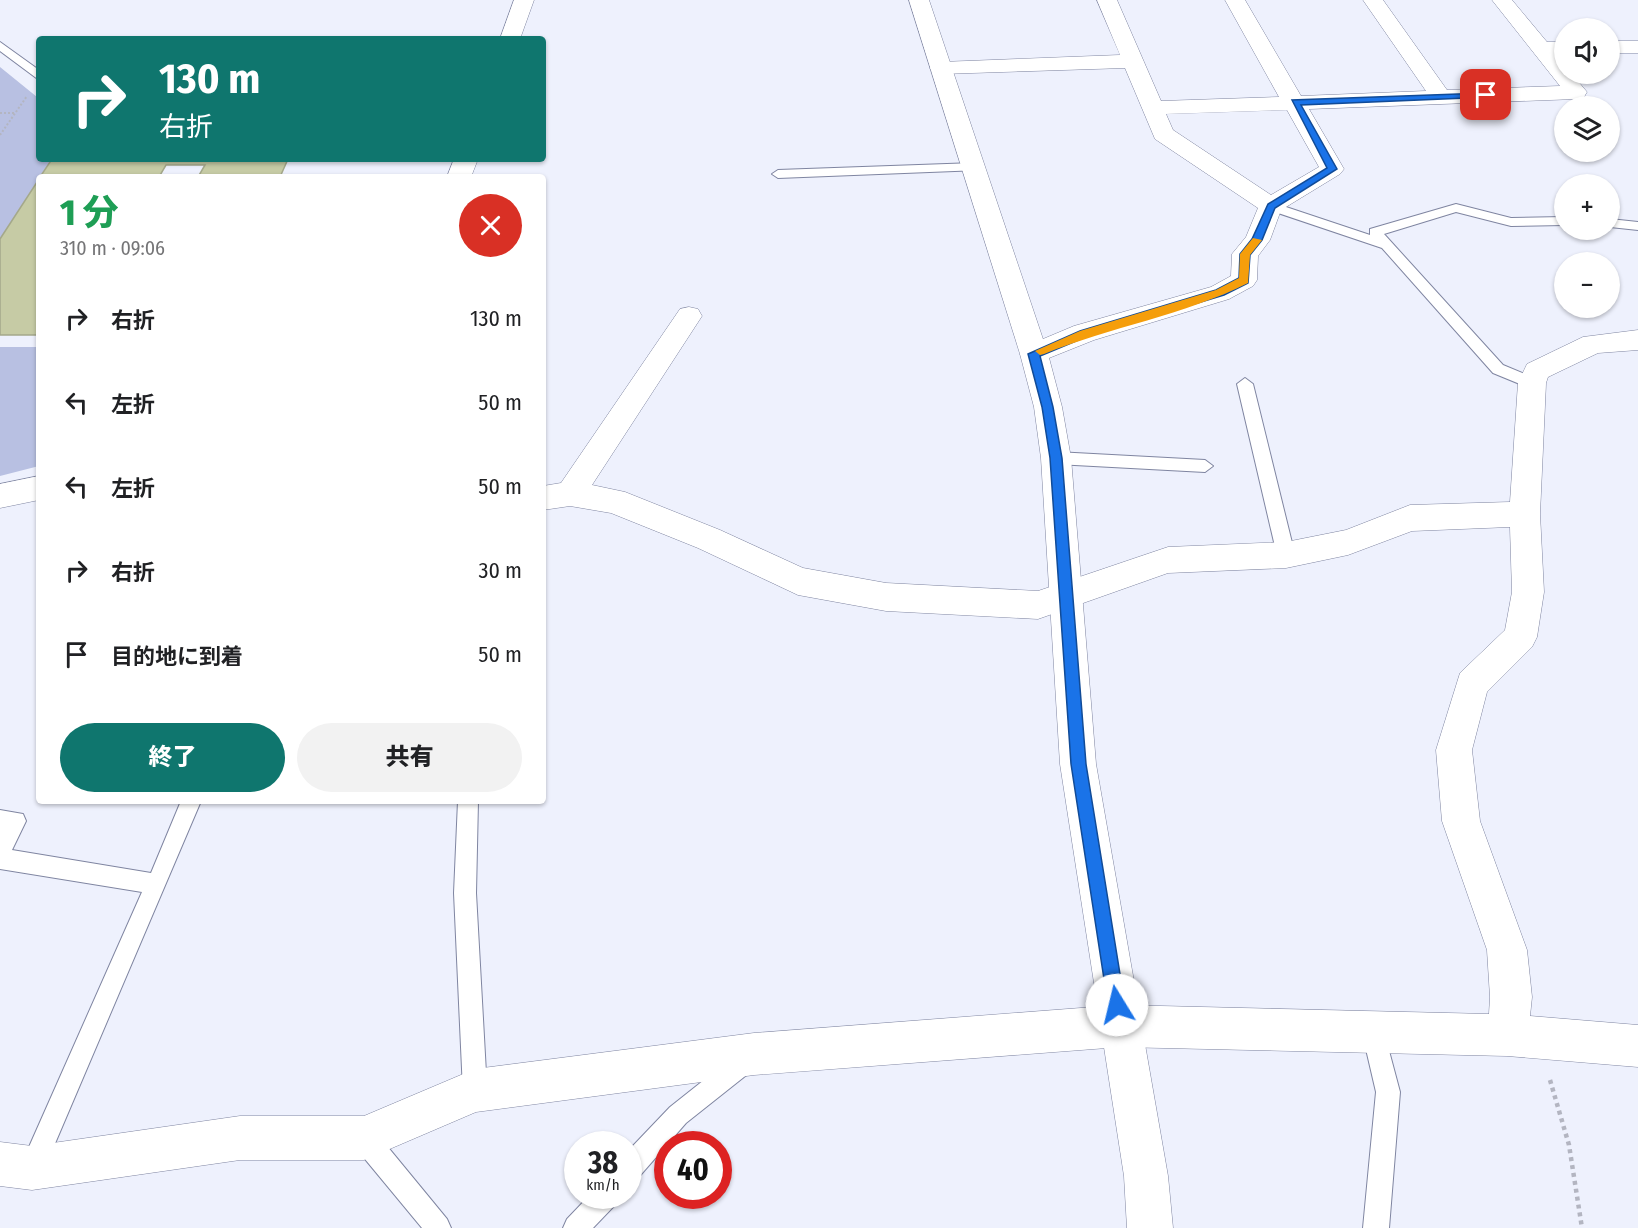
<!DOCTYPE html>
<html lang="ja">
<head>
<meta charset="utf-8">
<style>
  :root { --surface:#fff; --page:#f2f2f2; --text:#202124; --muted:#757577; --accent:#0f766e }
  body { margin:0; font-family:"Fira Sans Condensed","Noto Sans JP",sans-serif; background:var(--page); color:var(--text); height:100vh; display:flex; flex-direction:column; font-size:22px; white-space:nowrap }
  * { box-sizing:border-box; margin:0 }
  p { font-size:20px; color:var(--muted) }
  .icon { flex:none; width:33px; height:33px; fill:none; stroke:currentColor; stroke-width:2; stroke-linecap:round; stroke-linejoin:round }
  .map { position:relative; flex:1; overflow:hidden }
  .drawer { position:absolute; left:36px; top:174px; width:510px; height:630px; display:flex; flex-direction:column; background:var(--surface); border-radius:6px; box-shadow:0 2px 4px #0004 }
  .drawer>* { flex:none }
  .banner { position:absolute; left:36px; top:36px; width:510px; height:126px; border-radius:6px; box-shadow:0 2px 4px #0004; background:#0f766e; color:#fff; overflow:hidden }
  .tools { position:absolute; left:1554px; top:18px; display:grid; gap:12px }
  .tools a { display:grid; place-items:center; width:66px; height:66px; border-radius:50%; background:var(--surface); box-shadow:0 2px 4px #0004; font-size:30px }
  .speed { position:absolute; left:564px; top:1131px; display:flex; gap:12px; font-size:30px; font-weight:700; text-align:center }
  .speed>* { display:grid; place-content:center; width:78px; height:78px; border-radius:50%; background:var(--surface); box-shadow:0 2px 4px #0004; line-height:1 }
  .speed small { font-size:15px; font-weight:400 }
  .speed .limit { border:9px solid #d22; background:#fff; color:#111 }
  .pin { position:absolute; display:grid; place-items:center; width:51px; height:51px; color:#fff; margin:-26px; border-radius:12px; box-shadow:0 3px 9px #0006 }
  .me { position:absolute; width:66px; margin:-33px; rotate:351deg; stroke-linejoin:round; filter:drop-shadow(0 0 4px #0008) }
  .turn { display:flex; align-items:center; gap:21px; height:126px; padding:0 24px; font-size:27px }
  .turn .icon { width:78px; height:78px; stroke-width:2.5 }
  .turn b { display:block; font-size:42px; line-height:51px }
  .round { display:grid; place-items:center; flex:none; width:63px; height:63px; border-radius:32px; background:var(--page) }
  .head { display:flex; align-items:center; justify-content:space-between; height:102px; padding:0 24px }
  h1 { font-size:36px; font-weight:800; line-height:45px; color:#1e9e55 }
  .primary-button { display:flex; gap:12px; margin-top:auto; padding:12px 24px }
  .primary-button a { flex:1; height:69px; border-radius:36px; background:var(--accent); color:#fff; font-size:24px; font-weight:800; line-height:69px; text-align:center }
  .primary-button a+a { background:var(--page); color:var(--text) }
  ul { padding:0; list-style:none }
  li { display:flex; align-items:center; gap:18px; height:84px; padding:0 24px }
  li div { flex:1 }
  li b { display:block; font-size:22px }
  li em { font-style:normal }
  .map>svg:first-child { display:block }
</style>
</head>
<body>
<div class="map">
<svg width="1638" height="1228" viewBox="0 0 1638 1228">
  <rect width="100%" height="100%" fill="#eef1fd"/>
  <path fill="#b8c0e2" d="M0,67l37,30 2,-1v63h13l-52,80z
    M0,347h39v119l-39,10z"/>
  <path fill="#c6cba5" stroke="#a4a88a" stroke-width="1.5" d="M52,159h236l-8,18h-82l7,-12h-39l-7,12h-119z
    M39,179v156h-39v-96z"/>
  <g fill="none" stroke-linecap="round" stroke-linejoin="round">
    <g stroke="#7f85a1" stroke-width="2">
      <path id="service" d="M0,42l39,28v10l-39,-29z
        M975,163l6,4 -1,3 -202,8 -6,-4 6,-4z
        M1271,202l99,33v-6l86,-25 55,14 53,-1v8l-53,1 -55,-14 -72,22 119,131 34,14 3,4 -3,4h-10l-34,-14 -111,-125 -116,-39v-6z
        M1610,219l28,3v8l-28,-3z
        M1245,378l8,6 42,171 -3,5 -6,2 -6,-2 -3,-5 -40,-171z
        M1056,452l149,8 8,6 -8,6 -149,-8 -8,-6z
        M181,801h20l-159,373 -9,3 -9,-3 -3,-9 121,-273 -142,-23v-59l23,4 3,7 -14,29 139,23z
        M458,801h20l-2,92 11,198 -4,8 -8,4 -8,-4 -4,-8 -9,-198z
        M1373,1021l8,3 3,8 16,60 -11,136h-26l13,-136 -14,-60 3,-8z
        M741,1053l8,4 4,8 -4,8 -63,50 -49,56 -9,3v-31l42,-44 63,-50z
        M364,1126l9,3 74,90 4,9h-29l-67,-81 -3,-9 3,-9z
        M589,1196h29l-3,9 -22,23h-30l4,-9z"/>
    </g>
    <g stroke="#7f85a1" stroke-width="1">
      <path id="minor" d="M514,0h20l-14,39h-20z
        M1097,0h20l44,101 118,-4 -54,-97h20l56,96 125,-5 -63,-91h20l64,90 113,-4 -68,-86h20l35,42h17v12l-7,1 7,9v10h8l15,18 -3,5 -8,2 -267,10 35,60 -4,5 -59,36 -11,30 -12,16 -1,24 -4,6 -24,13 -135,41 -60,24 -10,-3 -4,-7 4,-7 50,-21 137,-39 20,-11 1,-22 14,-17 12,-29 -103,-69 -30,-71 -184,6 -8,-1 -3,-5 3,-5 8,-1 179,-7zM1287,110l32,57 -48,28 -98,-65 -7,-16z
        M1610,41h28v12h-28z
        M454,159h24l-7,18h-24z
        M689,307l9,2 4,7 -110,169 33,7 95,38 83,38 83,15 152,8 130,-44 118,-5 60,-12 64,-25 100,-3 8,-119 9,-19 56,-27 55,-7v20l-40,3 -50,24 -2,6 -6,131 4,78 -7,45 -5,10 -45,45 -15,58 8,71 47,129 5,47 -2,19 108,9v42l-131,-11 -387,-9 -366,28 -278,37 -112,48h-124l-208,30 -32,-4v-44l32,4 208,-30h124l111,-47 279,-36 366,-28 369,9 1,-17 -3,-47 -45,-129 -6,-71 24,-77 45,-43 7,-38 -2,-65 -98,4 -64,24 -62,13 -118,5 -130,46 -152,-8 -88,-16 -100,-47 -87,-35 -41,-7 -27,4v-24l18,-3 119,-174z
        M39,476v24l-39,8v-24z"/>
    </g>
    <g stroke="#7f85a1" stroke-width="1">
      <path id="tertiary" d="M909,0h20l119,354 14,53 9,51 25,306 72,412 5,52h-46l-3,-52 -64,-412 -19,-306 -7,-51 -14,-53z"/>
    </g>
    <path stroke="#b3b5c1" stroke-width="2" stroke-dasharray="2 2" stroke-linecap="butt" d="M0,113h16
      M0,135l27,-39"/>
    <path stroke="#b3b5c1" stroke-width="4.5" stroke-dasharray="4 4" stroke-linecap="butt" d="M1550,1080l19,65 13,83"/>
    <use href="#service" fill="#fff" fill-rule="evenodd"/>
    <use href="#minor" fill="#fff" fill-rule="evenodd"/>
    <use href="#tertiary" fill="#fff" fill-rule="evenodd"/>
  </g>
  <path fill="#1a73e8" stroke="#114b97" stroke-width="1.5" d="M1486,93h4v4l-189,8 36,64 -62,39 -13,32 -12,15 -2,28 -24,12 -136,41 -48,20 13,51 9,51 24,306 39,241 -2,6 -6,2 -6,-2 -3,-6 -37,-241 -21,-306 -8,-51 -14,-53 52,-23 136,-41 23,-12 1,-24 12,-15 16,-35 59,-36 -35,-68z"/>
  <path fill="#f59e0b" d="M1253,238l9,2 -12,15 -2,28c-63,32 -138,44 -204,71l-4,1 -5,-4 45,-20 136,-41 23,-12 1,-24z"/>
</svg>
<div class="tools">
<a><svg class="icon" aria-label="sound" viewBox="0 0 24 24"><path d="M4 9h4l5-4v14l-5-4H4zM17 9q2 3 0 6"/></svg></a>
<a><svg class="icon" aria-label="layers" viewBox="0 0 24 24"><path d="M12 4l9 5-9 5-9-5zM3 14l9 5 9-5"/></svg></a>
<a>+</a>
<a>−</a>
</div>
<div class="speed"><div>38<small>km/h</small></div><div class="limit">40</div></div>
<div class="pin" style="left:1486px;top:95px;background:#d93025"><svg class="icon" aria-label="arrive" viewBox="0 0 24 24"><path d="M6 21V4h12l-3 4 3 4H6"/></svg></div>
<svg class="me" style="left:1117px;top:1005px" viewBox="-20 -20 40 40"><circle r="19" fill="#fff"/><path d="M0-13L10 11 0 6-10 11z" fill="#1a73e8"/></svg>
<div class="banner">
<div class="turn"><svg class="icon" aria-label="right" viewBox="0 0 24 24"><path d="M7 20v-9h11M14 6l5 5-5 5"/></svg><div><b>130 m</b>右折</div></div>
</div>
<section class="drawer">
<div class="head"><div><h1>1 分</h1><p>310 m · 09:06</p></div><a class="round" style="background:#d93025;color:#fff"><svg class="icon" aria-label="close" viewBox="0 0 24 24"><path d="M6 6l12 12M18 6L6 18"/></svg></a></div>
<ul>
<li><svg class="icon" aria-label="right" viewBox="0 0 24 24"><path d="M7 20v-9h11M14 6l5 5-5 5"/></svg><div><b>右折</b></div><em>130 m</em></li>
<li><svg class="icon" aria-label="left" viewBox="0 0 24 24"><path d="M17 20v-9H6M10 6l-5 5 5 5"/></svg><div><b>左折</b></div><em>50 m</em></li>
<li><svg class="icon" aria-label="left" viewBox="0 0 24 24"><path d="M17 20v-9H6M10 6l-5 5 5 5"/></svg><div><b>左折</b></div><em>50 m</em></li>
<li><svg class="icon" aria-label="right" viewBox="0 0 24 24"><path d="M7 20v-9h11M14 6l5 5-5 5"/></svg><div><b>右折</b></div><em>30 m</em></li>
<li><svg class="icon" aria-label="arrive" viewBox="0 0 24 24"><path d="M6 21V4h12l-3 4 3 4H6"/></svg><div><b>目的地に到着</b></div><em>50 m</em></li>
</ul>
<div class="primary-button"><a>終了</a><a>共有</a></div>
</section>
</div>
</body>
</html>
